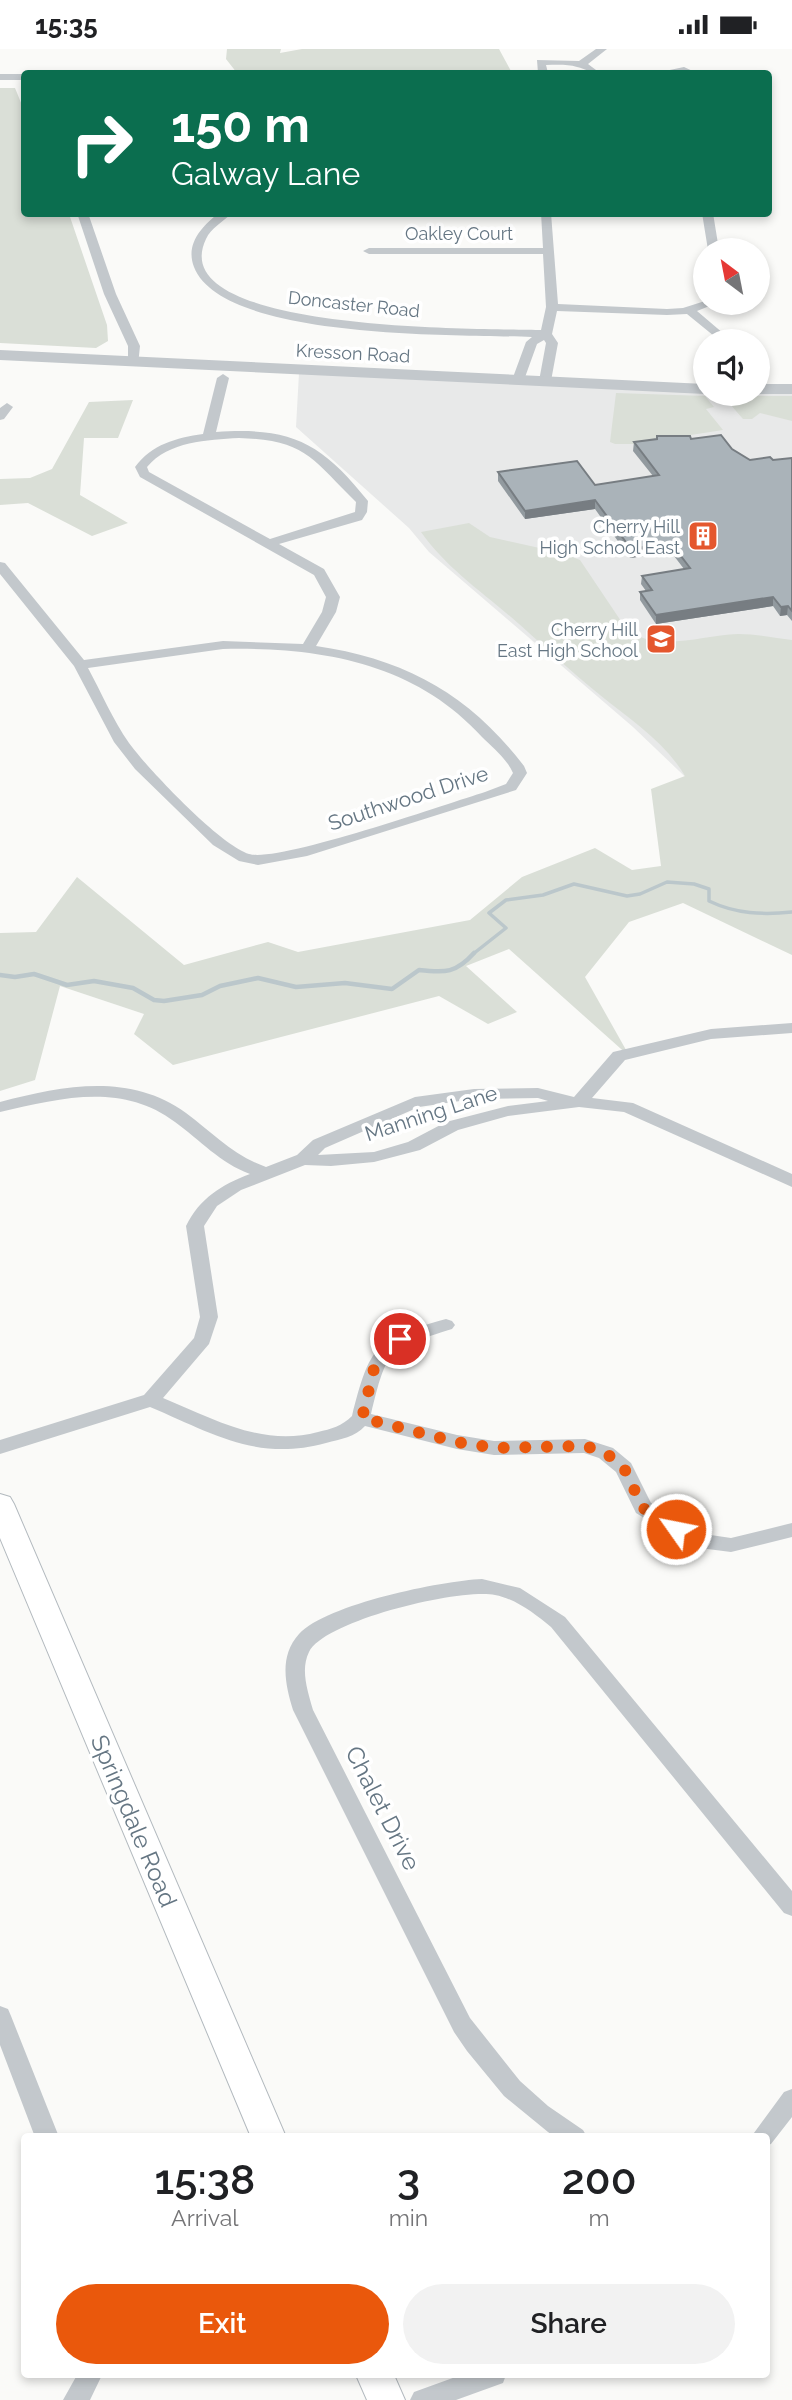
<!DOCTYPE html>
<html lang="en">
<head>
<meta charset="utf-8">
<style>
  :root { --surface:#fff; --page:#f2f2f2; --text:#202124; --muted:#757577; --accent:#ea580c }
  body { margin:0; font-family:Raleway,sans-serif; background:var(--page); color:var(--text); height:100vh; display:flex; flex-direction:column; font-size:26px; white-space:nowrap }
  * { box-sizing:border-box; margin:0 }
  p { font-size:23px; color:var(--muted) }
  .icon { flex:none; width:38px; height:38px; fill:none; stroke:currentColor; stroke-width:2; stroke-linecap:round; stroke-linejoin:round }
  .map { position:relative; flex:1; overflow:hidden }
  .drawer { position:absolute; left:21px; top:2084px; width:749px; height:245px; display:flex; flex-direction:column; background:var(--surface); border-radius:7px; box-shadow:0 4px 10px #0003 }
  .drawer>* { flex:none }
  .hud { position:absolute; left:21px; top:21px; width:751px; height:147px; border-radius:7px; box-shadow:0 4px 10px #0003; background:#0b6e4f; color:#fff; overflow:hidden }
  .needle { width:46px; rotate:328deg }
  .controls { position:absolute; left:693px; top:189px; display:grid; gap:14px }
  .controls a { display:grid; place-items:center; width:77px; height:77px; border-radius:50%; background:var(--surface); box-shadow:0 4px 10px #0003; font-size:35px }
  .pin { position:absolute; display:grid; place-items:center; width:60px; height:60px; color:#fff; margin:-30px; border:4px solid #fff; border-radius:50%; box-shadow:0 2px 7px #0007 }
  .me { position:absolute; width:77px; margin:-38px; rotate:303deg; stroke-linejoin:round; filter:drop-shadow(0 0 5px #0008) }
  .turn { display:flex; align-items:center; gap:24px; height:147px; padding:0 35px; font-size:32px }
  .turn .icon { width:91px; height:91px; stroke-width:2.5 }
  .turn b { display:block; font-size:49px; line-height:60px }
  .eta { display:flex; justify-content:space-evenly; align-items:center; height:119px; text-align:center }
  .eta b { font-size:42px; font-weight:600; line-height:49px }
  .action { display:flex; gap:14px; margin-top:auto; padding:14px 35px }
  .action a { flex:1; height:80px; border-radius:42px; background:var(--accent); color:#fff; font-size:28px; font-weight:600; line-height:80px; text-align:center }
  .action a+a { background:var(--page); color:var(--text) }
  .status { display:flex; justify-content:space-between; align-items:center; height:49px; padding:0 35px; background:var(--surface); direction:ltr }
  .status svg { height:19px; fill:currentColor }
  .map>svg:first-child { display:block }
</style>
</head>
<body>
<div class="status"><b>15:35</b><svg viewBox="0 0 49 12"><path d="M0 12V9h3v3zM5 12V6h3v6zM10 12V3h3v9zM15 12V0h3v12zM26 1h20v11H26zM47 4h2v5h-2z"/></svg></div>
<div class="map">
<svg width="792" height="2351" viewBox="0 0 792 2351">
  <rect width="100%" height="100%" fill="#fafaf8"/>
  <path fill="#e8e9e9" d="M308,317l397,19v9h53v-9h34v516l-69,-88 -90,-86 -204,-175 -20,-24 -113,-101 3,-54z"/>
  <path fill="#dadfd7" d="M227,0h54l-1,4 22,-4h197l13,24h-275l-11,-14z
    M0,39h15l9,22v103l45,1 38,111 1,16 -12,7 -96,-5z
    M616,344l89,3 9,11 -8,2 17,21 -71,11v3h-37l-5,-2z
    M723,347h69v25l-32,-8 -8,6h-9z
    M133,351l-15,38h-34l-4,57 48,28 -36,13 -64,-33 -28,2v-26l30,-1 22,-9 37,-67z
    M469,474l21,14 72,16 18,7 47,70c33,23 74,5 111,4 18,0 36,4 54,6v315l-109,-52 -54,19 -44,55 45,80 -121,-108 -43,17 51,46 -29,12 -49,-28 -266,69 -39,-31 10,-20 -84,-28 -25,94 -35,11v-158l36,-1 41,-55 107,88 84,-23 30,10 172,-32 52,-43 73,-29 37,22 29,-4 -10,-77 34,-13c-20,-34 -54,-56 -85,-81 -31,-25 -59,-52 -89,-78 -32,-27 -66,-51 -90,-85z"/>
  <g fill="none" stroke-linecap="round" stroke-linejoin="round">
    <path stroke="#bbc7cb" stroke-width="3.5" d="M473,905l33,-26 -17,-15 17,-13 37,-5 31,-11 53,12 13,-2 27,-12 27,2 15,5v12c27,13 54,14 83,11"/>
    <path stroke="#bbc7cb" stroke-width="4.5" d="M0,926l15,2 19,-3 33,11 27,-4 39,7 21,12 10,1 38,-6 18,-9 38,-8 38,9 49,-4 47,6 27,-19c27,3 37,3 55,-17"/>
    <g stroke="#b3babf" stroke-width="2">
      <path id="secondary" d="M0,1445l10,3 4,7 272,633h-35l-251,-599z
        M356,2326h38l11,25h-38z"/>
    </g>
    <path fill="#c3c8cc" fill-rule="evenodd" d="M596,0h11l-19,15 12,9c-10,0 -14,-4 -23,-6 -10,-3 -21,-2 -31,-2l2,8h-10l-1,-13 42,1z
      M684,18l13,6h-33l1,-2z
      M0,25h24v6h-24z
      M77,164h11l28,81 24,52 -2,19 -10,-3v-16l-24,-52z
      M219,164h13c-9,9 -21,15 -26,26 -46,96 290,89 335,91l5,-23 -3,-53h-174l-6,-3 6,-3h174l-2,-35h10l7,91 109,5 16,-1 22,-7 12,2 -20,8 27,23 -10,2 -27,-22 -20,1 -110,-4 -5,23 6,9 -7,38 -6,4 -6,-4 7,-38 -2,-3 -7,4 -13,36 -6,4 -6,-4 14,-38 6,-5c-70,-3 -309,4 -338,-70 -9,-23 8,-41 25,-54z
      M702,164h11l6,37h-11z
      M223,325l6,4 -13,54c75,-5 105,10 152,69l-1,11 -5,8 -83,24 45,25 16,28 -4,15 -20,34c89,13 153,48 208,120l3,7 -11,17 -209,66 -49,9 -19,-4 -26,-16 -78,-76 -21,-27 -40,-76 -74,-92v-12l5,1 79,97 139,-19 80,3 19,-32 4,-15 -12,-22 -174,-98 -5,-10c17,-23 41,-29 68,-33l14,-56zM239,389c67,2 72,20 117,64l-1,10 -85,27 -121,-67 -2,-5c22,-26 60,-27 92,-29zM223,600c96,-2 191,13 259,88 10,10 25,22 31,36l-7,11 -21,8c-39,12 -207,71 -236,62 -29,-9 -101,-85 -120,-111 -16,-23 -28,-51 -41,-75z
      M7,354l6,4 -9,12 -4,1v-12z
      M792,974v10l-81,6 -86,21 -33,38 41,5 159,71v13l-168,-75 -45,-5 -71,9 -50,14 -38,20 -46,12 -43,4 -26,-1 -64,25 -24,16 -13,20 14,91 -9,27 -46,54c51,21 99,49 155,34 13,-3 24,-6 34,-16 18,-71 23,-77 94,-97l6,2 3,4 -3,4c-64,20 -65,19 -81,85l86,21 37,6 91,-2 28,9 18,15 20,40 46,30 34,5 61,-15v14l-61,15 -39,-5 -56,-34 -20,-41 -17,-14 -15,-5 -90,2 -37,-6 -92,-23c-10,11 -24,13 -39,17 -69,19 -114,-10 -176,-36l-150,47v-14l144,-45 50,-57 6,-21 -14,-91c14,-28 35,-41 64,-52 -30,-11 -50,-34 -75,-52 -53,-40 -115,-24 -175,-10v-10c63,-16 129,-30 186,11 27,20 48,43 80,54l31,-12 16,-15 102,-43 59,-8 64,-1 36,9 39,-45 98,-23zM538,1049l10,3 -40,5 -62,16 -38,20 -34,10 -56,3 7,-7 94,-41 55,-8z
      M482,1530l38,9 45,29 227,274v25l-8,-3 -233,-286c-16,-13 -35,-28 -56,-32 -34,-7 -170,25 -186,57 -9,18 -1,40 4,58l157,308 50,63 28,25 35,24 4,7h-32l-7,-5 -44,-36 -37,-45 -13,-19 -161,-322c-8,-26 -14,-54 6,-76 28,-30 142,-53 183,-55z
      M0,1957l8,3 3,7 48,121h-24l-35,-92z
      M792,2040v28l-21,27 -5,2v-9h-15l33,-45z
      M77,2326h25l-12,25h-27z
      M461,2326h45l-3,8 -47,17h-46l4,-8z"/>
    <path fill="#c3c8cc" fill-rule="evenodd" d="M0,301l705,34v10l-705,-34z
      M758,335h34v10h-34z"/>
    <use href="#secondary" fill="#fff" fill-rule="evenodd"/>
  </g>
  <path fill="#929a9f" d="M691,390l41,10 18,11h23l19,-2v163l-5,-6 -7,1 -7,-10 -117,18 -16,-24v-8l6,-1 -5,-7 1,-8 42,-7 -13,-17 -41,6 -35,-49 -70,10 -27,-38v-9l97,13 58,-9 -20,-25 1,-9z"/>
  <path fill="#777d82" d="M595,451v9l-70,10v-8z
    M671,494v9l-41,6 1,-9z
    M773,548v9l-117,18v-9z
    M788,557l-1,9 -7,1 1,-9z"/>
  <path fill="#aab3b9" stroke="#777d82" stroke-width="2" d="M721,386l11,14 18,11 20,-3 3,3 19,-2v153l-4,-5 -7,1 -8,-10 -117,18 -16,-23 12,-2 -10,-14 48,-8 -19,-25 -40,6 -36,-49 -70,11 -27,-39 79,-11 18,24 64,-10 -25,-33 23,-3v-3h33l1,3z"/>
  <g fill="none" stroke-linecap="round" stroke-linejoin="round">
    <path stroke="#ea580c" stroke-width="12" stroke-dasharray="0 21.6" d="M400,1290l-18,11 -6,10 -14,58 95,24 37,6 91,-2 21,7 18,15 19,40 33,21"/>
  </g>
  <defs>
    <g id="building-square" transform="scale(1.575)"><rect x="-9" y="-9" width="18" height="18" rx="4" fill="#e4572e" stroke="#fff"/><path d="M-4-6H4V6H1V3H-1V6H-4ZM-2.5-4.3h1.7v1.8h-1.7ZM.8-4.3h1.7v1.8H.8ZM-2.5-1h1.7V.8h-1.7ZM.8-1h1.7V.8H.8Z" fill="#fff"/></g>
    <g id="school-square" transform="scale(1.575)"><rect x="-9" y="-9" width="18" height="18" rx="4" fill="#e4572e" stroke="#fff"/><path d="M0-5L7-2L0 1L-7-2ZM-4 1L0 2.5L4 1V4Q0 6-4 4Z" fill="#fff"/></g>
  </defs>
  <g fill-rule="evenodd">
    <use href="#building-square" x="703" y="487"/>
    <use href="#school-square" x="661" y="590"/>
  </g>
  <g text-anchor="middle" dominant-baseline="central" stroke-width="7" stroke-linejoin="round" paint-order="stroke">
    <g font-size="18" fill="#657683" stroke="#fff">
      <text x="459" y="184">Oakley Court</text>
      <text transform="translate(354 255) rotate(6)">Doncaster Road</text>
      <text transform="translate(353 304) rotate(3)">Kresson Road</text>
    </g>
    <g font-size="18" fill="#657683" stroke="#fff" text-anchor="end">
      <text x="680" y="477">Cherry Hill<tspan x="680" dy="21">High School East</tspan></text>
      <text x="638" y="580">Cherry Hill<tspan x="638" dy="21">East High School</tspan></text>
    </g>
    <g font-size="21" fill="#657683" stroke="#fff">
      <text transform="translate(408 749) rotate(-18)">Southwood Drive</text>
      <text transform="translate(431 1064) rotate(-18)">Manning Lane</text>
    </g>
    <g font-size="24" fill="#657683" stroke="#fff">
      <text transform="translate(383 1759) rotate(63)">Chalet Drive</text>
      <text transform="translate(134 1772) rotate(67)">Springdale Road</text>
    </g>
  </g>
</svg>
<div class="controls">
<a><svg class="needle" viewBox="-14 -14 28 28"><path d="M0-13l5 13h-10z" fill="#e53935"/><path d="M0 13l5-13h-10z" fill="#757577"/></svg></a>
<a><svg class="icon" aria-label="sound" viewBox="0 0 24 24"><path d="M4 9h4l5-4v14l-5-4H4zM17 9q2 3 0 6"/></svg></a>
</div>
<div class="pin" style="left:400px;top:1290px;background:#d93025"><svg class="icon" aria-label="arrive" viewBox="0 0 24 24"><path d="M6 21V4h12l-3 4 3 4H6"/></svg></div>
<svg class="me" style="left:676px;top:1480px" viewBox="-20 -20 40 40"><circle r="17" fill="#ea580c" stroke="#fff" stroke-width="3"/><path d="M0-11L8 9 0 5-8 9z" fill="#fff"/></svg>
<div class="hud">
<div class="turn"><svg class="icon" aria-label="right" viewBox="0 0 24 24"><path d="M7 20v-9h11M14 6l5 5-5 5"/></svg><div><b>150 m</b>Galway Lane</div></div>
</div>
<section class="drawer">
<div class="eta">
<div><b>15:38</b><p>Arrival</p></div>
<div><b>3</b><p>min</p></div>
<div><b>200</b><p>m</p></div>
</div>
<div class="action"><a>Exit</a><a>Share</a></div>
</section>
</div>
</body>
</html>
